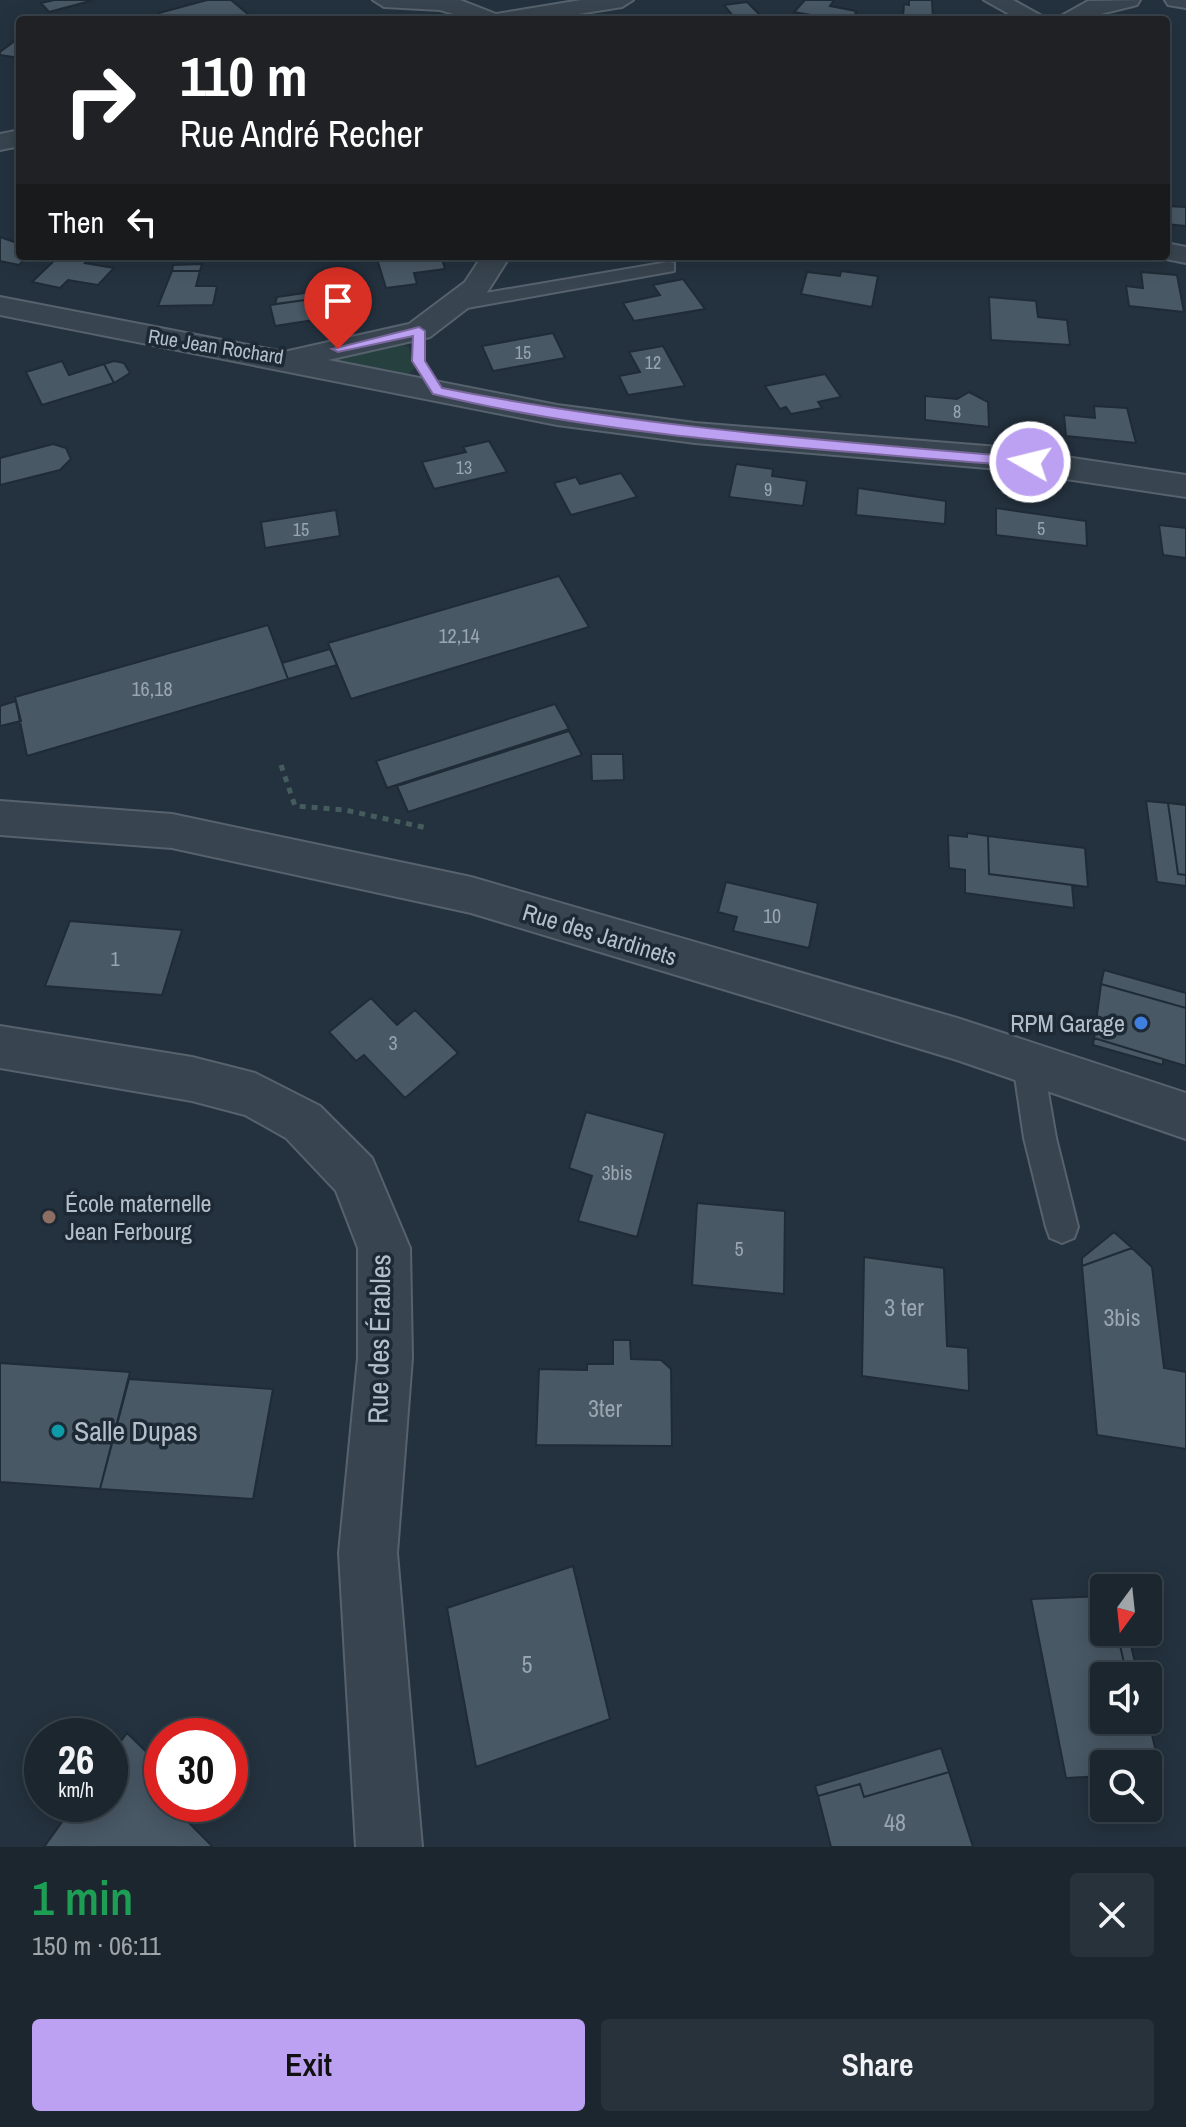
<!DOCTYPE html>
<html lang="en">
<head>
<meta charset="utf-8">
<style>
  :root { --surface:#1b262f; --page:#28323b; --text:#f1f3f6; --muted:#a0a5aa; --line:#39434b; --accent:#bca0f2 }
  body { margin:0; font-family:"Archivo Narrow",sans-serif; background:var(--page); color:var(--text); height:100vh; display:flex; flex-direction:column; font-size:30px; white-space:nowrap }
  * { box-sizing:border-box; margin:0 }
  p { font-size:26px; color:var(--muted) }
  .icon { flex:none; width:44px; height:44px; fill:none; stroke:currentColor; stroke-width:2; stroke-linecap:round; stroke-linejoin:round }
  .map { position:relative; height:1847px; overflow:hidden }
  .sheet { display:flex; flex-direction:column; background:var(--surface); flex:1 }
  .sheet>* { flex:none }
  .banner { position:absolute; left:16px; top:16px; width:1154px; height:244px; border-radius:8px; box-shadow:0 4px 20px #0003,0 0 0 2px var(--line); background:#202124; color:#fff; overflow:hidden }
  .needle { width:52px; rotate:195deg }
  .controls { position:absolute; left:1090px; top:1574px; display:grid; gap:16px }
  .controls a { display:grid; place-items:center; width:72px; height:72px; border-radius:8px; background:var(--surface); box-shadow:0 4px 20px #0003,0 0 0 2px var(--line); font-size:40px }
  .speed { position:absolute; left:24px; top:1718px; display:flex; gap:16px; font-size:40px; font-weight:700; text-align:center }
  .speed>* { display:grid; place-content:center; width:104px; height:104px; border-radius:50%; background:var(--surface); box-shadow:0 4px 20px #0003,0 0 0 2px var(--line); line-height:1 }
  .speed small { font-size:20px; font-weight:400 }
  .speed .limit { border:12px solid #d22; background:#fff; color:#111 }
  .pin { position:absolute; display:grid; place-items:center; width:68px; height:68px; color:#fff; margin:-82px -34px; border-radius:50% 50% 50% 0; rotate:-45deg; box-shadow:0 0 8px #0007 }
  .pin .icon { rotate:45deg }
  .me { position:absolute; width:88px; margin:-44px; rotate:278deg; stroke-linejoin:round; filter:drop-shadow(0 0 6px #0008) }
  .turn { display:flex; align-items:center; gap:28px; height:168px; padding:0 32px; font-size:36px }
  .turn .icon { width:104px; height:104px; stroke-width:2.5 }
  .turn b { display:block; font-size:56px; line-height:68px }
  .then { display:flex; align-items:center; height:76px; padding:0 32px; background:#0003; gap:16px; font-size:30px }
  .round { display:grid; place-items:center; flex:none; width:84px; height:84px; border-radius:8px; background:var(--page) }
  .head { display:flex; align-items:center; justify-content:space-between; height:136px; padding:0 32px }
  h1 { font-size:48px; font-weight:600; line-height:60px; color:#1e9e55 }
  .cta { display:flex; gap:16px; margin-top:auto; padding:16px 32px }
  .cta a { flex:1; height:92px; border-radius:8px; background:var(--accent); color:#111; font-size:32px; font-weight:600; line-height:92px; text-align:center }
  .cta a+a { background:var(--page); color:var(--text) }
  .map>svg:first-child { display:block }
</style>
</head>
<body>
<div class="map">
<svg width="1186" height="1847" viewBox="0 0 1186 1847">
  <rect width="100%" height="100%" fill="#24323f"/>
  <path fill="#264040" d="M399,342l10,6 6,20 -8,7 -71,-13 3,-6z"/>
  <path fill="#485865" stroke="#1f2b36" stroke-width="2" d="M54,0h40l-45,12 -8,-9z
    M231,0l24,20h-88l-8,-7 48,-13z
    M805,0h29l-4,6 26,5 -1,4 -6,5h-11l-44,-8z
    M909,0h23l1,18 -30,-2 1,-12 5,1z
    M747,2l18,18 -55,-1 23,-3 -9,-11z
    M20,37v21l-20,-3v-3z
    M1166,206l20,1v19l-20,-2z
    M0,237l20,7v12h8l-9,9 -19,-4z
    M59,256l29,4 -3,3 29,5 -16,17 -30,-5 -8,8 -28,-6z
    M398,256h43l4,13 -31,4 3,11 -31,4 -9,-29z
    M202,264l-2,7h-28l1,-6z
    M172,271h28l-4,15h21l-4,19 -55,1z
    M841,271l37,5 -6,31 -71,-13 6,-22 33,4z
    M1141,272l36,3 7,37 -55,-6 -3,-20 17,2z
    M683,279l22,30 -71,12 -11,-18 37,-8 -7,-10z
    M335,287l11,28 -71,11 -5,-21 43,-6 -2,-8z
    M311,292l2,7 -38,5 2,-7z
    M989,297l47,4 2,16 29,3 3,25 -79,-5z
    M553,333l12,25 -72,13 -11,-25z
    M663,346l22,40 -57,9 -9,-19 21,-4 -11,-20z
    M62,361l7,14 35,-11 10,19 -72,22 -16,-33z
    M114,361l10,2 6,10 -16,10 -10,-19z
    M825,374l16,23 -23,5 4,6 -31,6 -5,-7 -6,2 -15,-23z
    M969,392l19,10 1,25 -64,-7v-24l32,3z
    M1094,406l33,2 9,35 -70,-7 -2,-21 31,3z
    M489,441l18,31 -73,17 -12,-27 44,-10 -3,-5z
    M53,444l13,4 5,11 -11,11 -60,15v-27z
    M736,464l37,5 -1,7 35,5 -4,25 -74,-9z
    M621,473l16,24 -66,18 -17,-32 22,-6 4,7z
    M858,488l88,13 -1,23 -89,-9z
    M996,508l90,13 1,25 -91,-11z
    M336,510l4,26 -75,12 -4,-26z
    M1159,525l27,3v30l-23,-3z
    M559,576l30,51 -238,72 -23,-56z
    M268,625l20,54 -261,77 -12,-59z
    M330,649l7,16 -49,14 -6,-16z
    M16,701l5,20 -21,5v-20z
    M555,704l14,25 -182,59 -11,-27z
    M569,731l13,24 -174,57 -11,-26z
    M591,754h32l1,26 -32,1z
    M1146,801l22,2 10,71 8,1v11l-29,-4z
    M1168,803l18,2v70l-8,-1z
    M967,833l21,3 1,38 83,11 2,23 -109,-15v-23l-16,-2 -1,-33 19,2z
    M988,836l97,12 3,39 -99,-13z
    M726,882l92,21 -9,45 -76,-17 4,-14 -19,-5z
    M70,921l112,9 -20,65 -117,-9z
    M1104,970l82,23v15l-85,-24z
    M1101,984l85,24v58l-92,-28z
    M371,998l26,27 18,-15 43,43 -53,45 -41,-43 -8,6 -27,-29z
    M1094,1038l69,21v6l-70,-20z
    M586,1112l79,21 -28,104 -59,-16 14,-45 -23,-8z
    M697,1203l88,8 -1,83 -92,-9z
    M1114,1232l18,16 -50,18v-8z
    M1132,1248l20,19 12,101 22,4v77l-89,-14 -15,-169z
    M864,1257l80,11 3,78 21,2 1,43 -107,-15z
    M613,1340h17l1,19 30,1 10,9 1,77 -136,-1 3,-76 48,1v-6h26z
    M0,1363l130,9 -30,117 -100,-7z
    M129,1379l144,10 -20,110 -153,-10z
    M573,1566l37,153 -134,48 -29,-159z
    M1104,1596v36h13l10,44h-23v44l44,-3 13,57h-13v-10h-44v12l-38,2 -35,-179z
    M1117,1632h11l10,44h-11z
    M127,1733l35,34v37h34l-11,15 28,28h-169l31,-43h35v-48z
    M941,1748l8,24 -85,25 -4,-13 -42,12 -3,-10z
    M949,1772l24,75h-142l-13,-51 42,-12 4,13z"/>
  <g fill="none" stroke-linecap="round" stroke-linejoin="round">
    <g stroke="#56626d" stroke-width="4">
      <path id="lane" d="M668,262l6,1v8l-218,39 -9,-6 9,-6z
        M1028,1049l11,4 4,10 13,75 22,89 -4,11 -12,5 -12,-5 -4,-11 -22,-89 -11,-75 4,-10z"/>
    </g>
    <g stroke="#56626d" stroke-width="4">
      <path id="street" d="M373,0h87l36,14 85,-14h52l-11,7 -81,13h-67l-34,-10 -56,-3z
        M984,0h29l36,20h-29z
        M1140,0l-3,5c-28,7 -55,15 -83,15l34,-19z
        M1165,0h21v8l-18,-3z
        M20,130v16l-20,4v-16z
        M1166,243l20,4v16l-30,-6 10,-1z
        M482,256h28l-24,38 -56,43 -102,23 229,45 138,18 304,24 187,28v22l-187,-28 -304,-26 -138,-18 -557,-110v-18l284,55 125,-28 56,-42z
        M0,801l172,13 299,63 486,141 229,75v46l-229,-79 -486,-147 -299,-65 -172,-13z
        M0,1026l192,31 63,16 65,33 52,52 38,90 2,110 -15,195 25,294h-66l-17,-294 19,-195v-110l-22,-57 -50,-53 -41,-23 -53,-14 -192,-33z"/>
    </g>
    <path stroke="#445c5c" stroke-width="5" stroke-dasharray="6 6" stroke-linecap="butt" d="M281,765l14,41 50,4 82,18"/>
    <use href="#lane" fill="#38444f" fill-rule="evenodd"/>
    <use href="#street" fill="#38444f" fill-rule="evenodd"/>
  </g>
  <path fill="#bca0f2" stroke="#7a689d" stroke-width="2" d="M419,327l6,4v30l17,27c195,39 391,53 588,70l7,4 -7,5c-199,-18 -402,-26 -597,-73l-21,-33 1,-25 -75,16 -6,-3z"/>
  <circle fill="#3f7fe0" stroke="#1d2934" stroke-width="3" cx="1141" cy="1023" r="8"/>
  <circle fill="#8d6e63" stroke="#1d2934" stroke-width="3" cx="49" cy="1217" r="8"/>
  <circle fill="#0f9aa8" stroke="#1d2934" stroke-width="3" cx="58" cy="1431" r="8"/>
  <g text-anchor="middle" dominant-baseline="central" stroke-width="7" stroke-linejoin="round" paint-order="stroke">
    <g font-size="18" fill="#99a5b1">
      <text x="523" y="352">15</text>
      <text x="653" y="362">12</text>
      <text x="957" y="411">8</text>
      <text x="464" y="467">13</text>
      <text x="768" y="489">9</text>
      <text x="1041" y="528">5</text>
      <text x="301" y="529">15</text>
    </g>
    <g font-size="20" fill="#b4bfca" stroke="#1d2934">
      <text transform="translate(216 346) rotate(9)">Rue Jean Rochard</text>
    </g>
    <g font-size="20" fill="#99a5b1">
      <text x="459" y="635">12,14</text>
      <text x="152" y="688">16,18</text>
      <text x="772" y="915">10</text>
      <text x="115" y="958">1</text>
      <text x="393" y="1042">3</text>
      <text x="617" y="1172">3bis</text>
      <text x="739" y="1248">5</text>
    </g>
    <g font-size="24" fill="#b4bfca" stroke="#1d2934">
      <text transform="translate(600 934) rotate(17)">Rue des Jardinets</text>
    </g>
    <g font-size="24" fill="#b4bfca" stroke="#1d2934" text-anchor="end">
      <text x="1125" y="1023">RPM Garage</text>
      <text x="65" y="1203" text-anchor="start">École maternelle<tspan x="65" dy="28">Jean Ferbourg</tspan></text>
    </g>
    <g font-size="24" fill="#99a5b1">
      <text x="904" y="1307">3 ter</text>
      <text x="1122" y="1317">3bis</text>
      <text x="605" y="1408">3ter</text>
      <text x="527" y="1664">5</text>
      <text x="895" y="1822">48</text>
    </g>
    <g font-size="28" fill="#b4bfca" stroke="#1d2934">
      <text transform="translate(379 1339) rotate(-89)">Rue des Érables</text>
    </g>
    <g font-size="28" fill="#b4bfca" stroke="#1d2934" text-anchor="start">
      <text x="74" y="1431">Salle Dupas</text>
    </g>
  </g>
</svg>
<div class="controls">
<a><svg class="needle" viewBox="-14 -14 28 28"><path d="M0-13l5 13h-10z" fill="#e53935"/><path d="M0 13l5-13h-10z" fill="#a0a5aa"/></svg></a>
<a><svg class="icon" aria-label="sound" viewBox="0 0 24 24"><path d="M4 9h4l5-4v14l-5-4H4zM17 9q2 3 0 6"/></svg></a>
<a><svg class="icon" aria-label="search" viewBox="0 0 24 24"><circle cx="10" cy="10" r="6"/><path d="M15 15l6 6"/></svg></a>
</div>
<div class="speed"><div>26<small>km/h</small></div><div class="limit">30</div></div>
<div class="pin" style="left:338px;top:349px;background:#d93025"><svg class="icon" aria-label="arrive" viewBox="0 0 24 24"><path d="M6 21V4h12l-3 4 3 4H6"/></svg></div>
<svg class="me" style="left:1030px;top:462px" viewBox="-20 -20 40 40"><circle r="17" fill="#bca0f2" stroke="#fff" stroke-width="3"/><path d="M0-11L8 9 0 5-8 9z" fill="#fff"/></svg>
<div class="banner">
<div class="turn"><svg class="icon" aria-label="right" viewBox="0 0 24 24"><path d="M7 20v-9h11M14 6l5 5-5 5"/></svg><div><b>110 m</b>Rue André Recher</div></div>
<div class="then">Then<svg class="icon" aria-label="left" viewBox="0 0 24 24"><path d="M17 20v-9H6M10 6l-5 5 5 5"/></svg></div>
</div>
</div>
<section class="sheet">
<div class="head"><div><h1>1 min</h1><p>150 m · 06:11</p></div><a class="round"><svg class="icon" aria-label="close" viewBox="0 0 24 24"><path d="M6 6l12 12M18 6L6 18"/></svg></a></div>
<div class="cta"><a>Exit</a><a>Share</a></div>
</section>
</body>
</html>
